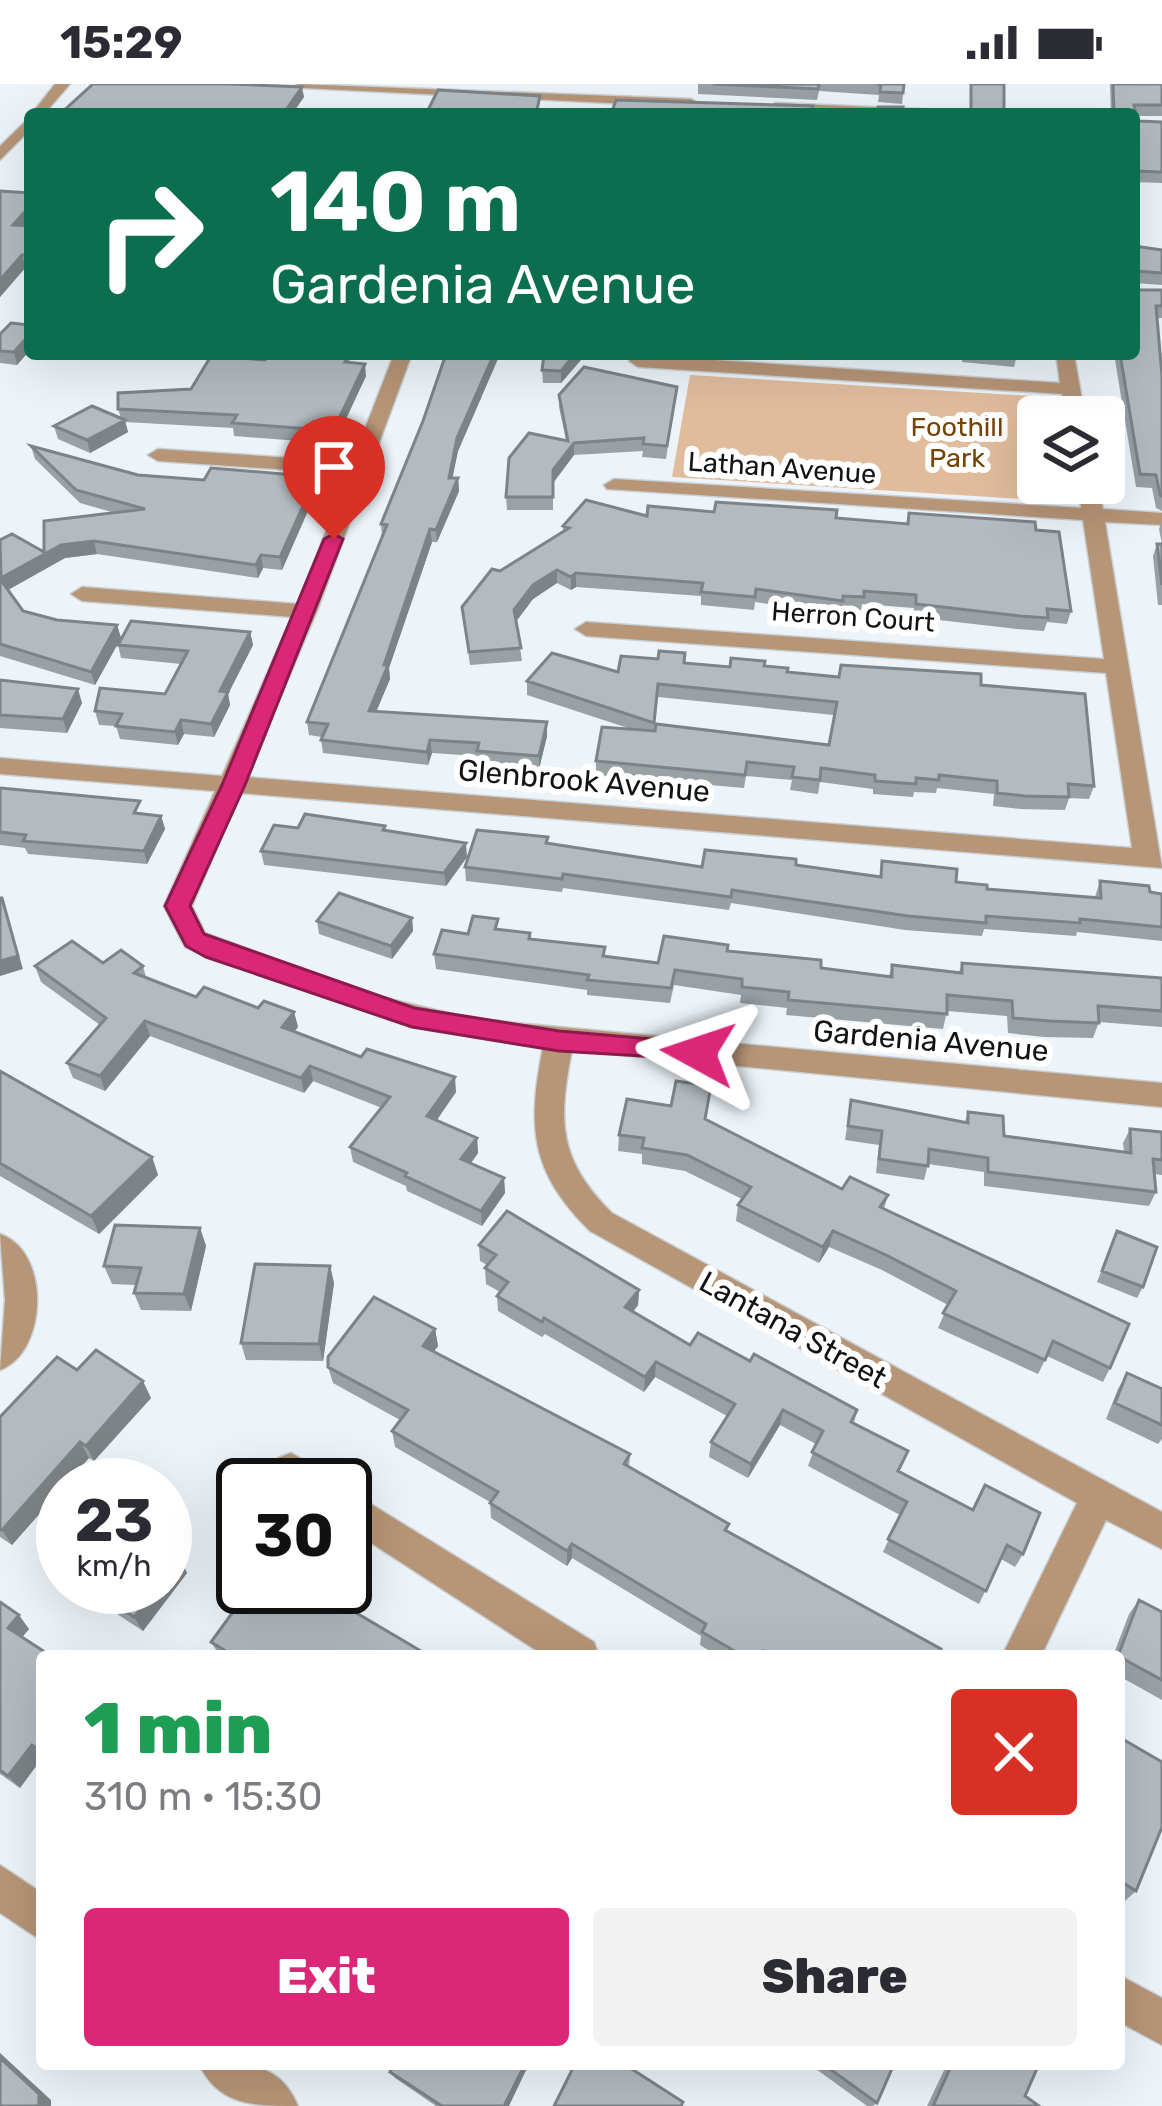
<!DOCTYPE html>
<html lang="en">
<head>
<meta charset="utf-8">
<style>
  :root { --surface:#fff; --page:#f2f2f3; --text:#2b2b33; --muted:#7c7c81; --accent:#db2777 }
  body { margin:0; font-family:Rubik,sans-serif; background:var(--page); color:var(--text); height:100vh; display:flex; flex-direction:column; font-size:45px; white-space:nowrap }
  * { box-sizing:border-box; margin:0 }
  p { font-size:39px; color:var(--muted) }
  .icon { flex:none; width:66px; height:66px; fill:none; stroke:currentColor; stroke-width:2; stroke-linecap:round; stroke-linejoin:round }
  .map { position:relative; flex:1; overflow:hidden }
  .panel { position:absolute; left:36px; top:1566px; width:1089px; height:420px; display:flex; flex-direction:column; background:var(--surface); border-radius:12px; box-shadow:0 12px 48px #0002 }
  .panel>* { flex:none }
  .banner { position:absolute; left:24px; top:24px; width:1116px; height:252px; border-radius:12px; box-shadow:0 12px 48px #0002; background:#0b6e4f; color:#fff; overflow:hidden }
  .buttons { position:absolute; left:1017px; top:312px; display:grid; gap:24px }
  .buttons a { display:grid; place-items:center; width:108px; height:108px; border-radius:12px; background:var(--surface); box-shadow:0 12px 48px #0002; font-size:60px }
  .speed { position:absolute; left:36px; top:1374px; display:flex; gap:24px; font-size:60px; font-weight:700; text-align:center }
  .speed>* { display:grid; place-content:center; width:156px; height:156px; border-radius:50%; background:var(--surface); box-shadow:0 12px 48px #0002; line-height:1 }
  .speed small { font-size:30px; font-weight:400 }
  .speed .limit { border:6px solid #111; border-radius:18px; background:#fff; color:#111 }
  .pin { position:absolute; display:grid; place-items:center; width:102px; height:102px; color:#fff; margin:-123px -51px; border-radius:50% 50% 50% 0; rotate:-45deg; box-shadow:0 0 12px #0007 }
  .pin .icon { rotate:45deg }
  .me { position:absolute; width:132px; margin:-66px; rotate:275deg; stroke-linejoin:round; filter:drop-shadow(0 0 9px #0008) }
  .turn { display:flex; align-items:center; gap:42px; height:252px; padding:0 48px; font-size:54px }
  .turn .icon { width:156px; height:156px; stroke-width:2.5 }
  .turn b { display:block; font-size:84px; line-height:102px }
  .round { display:grid; place-items:center; flex:none; width:126px; height:126px; border-radius:12px; background:var(--page) }
  .overview { display:flex; align-items:center; justify-content:space-between; height:204px; padding:0 48px }
  h1 { font-size:72px; font-weight:800; line-height:90px; color:#1e9e55 }
  .action { display:flex; gap:24px; margin-top:auto; padding:24px 48px }
  .action a { flex:1; height:138px; border-radius:12px; background:var(--accent); color:#fff; font-size:48px; font-weight:800; line-height:138px; text-align:center }
  .action a+a { background:var(--page); color:var(--text) }
  .status { display:flex; justify-content:space-between; align-items:center; height:84px; padding:0 60px; background:var(--surface); direction:ltr }
  .status svg { height:33px; fill:currentColor }
  .map>svg:first-child { display:block }
</style>
</head>
<body>
<div class="status"><b>15:29</b><svg viewBox="0 0 49 12"><path d="M0 12V9h3v3zM5 12V6h3v6zM10 12V3h3v9zM15 12V0h3v12zM26 1h20v11H26zM47 4h2v5h-2z"/></svg></div>
<div class="map">
<svg width="1162" height="2022" viewBox="0 0 1162 2022">
  <rect width="100%" height="100%" fill="#ecf4f9"/>
  <path fill="#e0bc9d" d="M690,291l358,22 9,5 2,15h-21v66h31l1,10 -16,8 -382,-24z"/>
  <g fill="none" stroke-linecap="round" stroke-linejoin="round">
    <g stroke="#c9d0d5" stroke-width="3">
      <path id="minor" d="M55,0h15l-26,30 -14,2z
        M30,33v13l-30,30v-14z
        M394,270h18l-95,257 -71,166 886,71 -26,-175 -520,-37 -11,-7 11,-7 518,37 -21,-139 -476,-31 -3,-4 10,-6 467,29 -3,-25h20l5,26 59,4v12l-57,-3 57,346 -922,-75 -48,113 13,27 164,61 105,25 688,64v24l-590,-57c-14,72 -14,109 40,163l550,299v37l-56,-29 -65,136h-39l75,-153 -487,-272c-60,-59 -63,-104 -47,-184 -126,-12 -240,-56 -358,-100l-21,-41 51,-115 -215,-17v-16l222,18 70,-159 -210,-16 -11,-7 11,-7 216,17 50,-130 -190,-13 -10,-6 10,-6 194,13z
        M1056,270h18l11,63h-20l-3,-23 -424,-27 -9,-6 9,-6 422,28z
        M0,1150c52,18 47,119 0,136l5,-70z
        M291,1369l36,20 5,12 -54,-3 -5,-12 5,-12z
        M345,1404l249,154 5,14h-54l-200,-130z
        M0,1781l42,28v48l-42,-28z
        M1119,1891l43,23v47l-43,-23z
        M199,1980c44,0 79,-5 99,42 -44,0 -79,0 -99,-42z"/>
    </g>
    <g stroke="#c9d0d5" stroke-width="3">
      <path id="tertiary" d="M296,0l395,15 7,4 -7,4 -388,-19z
        M775,19l168,7 7,4 -180,-4z"/>
    </g>
    <use href="#minor" fill="#b79577" fill-rule="evenodd"/>
    <use href="#tertiary" fill="#b79577" fill-rule="evenodd"/>
  </g>
  <path fill="#9aa1a5" fill-rule="evenodd" d="M698,0h206l-2,20 -24,-2 1,-7 -60,-4 -2,9 -119,-6z
    M1110,0h52v32h-26l1,5h25v62l-28,-1v-68h-23z
    M304,13l-12,17h-232z
    M0,107l30,2v29l-3,4h3v41h-4l-26,30z
    M1134,163l28,3v35l-28,-2z
    M1137,206h25v28h-5l5,58v135l-6,-3 -4,-20 -16,-1 -22,-133h20z
    M30,241v25l-13,15 -17,-2v-29z
    M352,270l-3,9 17,13 -28,60 -23,-1 -3,7 -78,-6 -1,-8 -108,-6 3,10 -38,21 -32,-14 -4,-13 67,-8 -3,-9 73,-20 74,-29z
    M446,270h54l-42,97 -6,27h6l1,13 -22,51h-5l-43,126 1,11 -14,32 171,25 -8,33 -61,-5 -1,-8 -45,-3 -4,12 -105,-12 -2,-13 1,-3 -13,-2 -2,-13 75,-186 -1,-12 42,-103z
    M586,270l-25,29h-18l-1,-13z
    M856,270h174l-1,6 -13,-1 -2,8 -52,-5v-5z
    M677,303l-11,72 -24,-2 1,-6 -69,4 -21,28v27h-46l-1,-13 60,-57 -7,-33v-12z
    M31,362l107,29 66,5 92,3 18,14 -32,73 -19,-2 -5,10 -161,-24 -32,4 -57,32 15,21 34,9 60,5 4,13 -26,47 -95,-29v-116l44,12 71,-39 -35,-10 -45,-44z
    M714,428l322,18 35,81 -4,13 -20,-2 -3,9 -27,-2 -104,-12 1,-9 -52,-4 -1,6 -19,-1 -1,6 -86,-13 -1,8 -53,-5v-9l-125,-9 -5,3 -14,-7 -24,16 -17,22 6,40 -52,4 -8,-58 38,-36 63,-40v-5l84,-10z
    M1162,437v84h-4l-5,-49 4,-12h5l-3,-15z
    M250,548l3,13 -25,49 2,11 -16,32 -30,-3 -6,11 -58,-6 -4,-13 -17,-1 -4,-14 70,-17 16,-30 -60,-6 -3,-13z
    M685,579l45,4 34,-1 23,6 52,5 142,8 113,101 -5,13 -20,-1 -4,12 -44,-1 -28,-3 1,-12 -57,-6 -1,5 -22,-1 -1,5 -40,-3v-5l-53,-7 -2,12 -28,-4 2,-10 -46,-4 -2,12 -148,-13v-14l38,-31 -107,-35v-14zM658,613l176,18 -5,30 -175,-14z
    M0,596l82,23 -15,30 -67,-5z
    M0,704l161,28 4,13 -18,35 -119,-10 -3,-6 -25,-3z
    M385,742l1,5 81,26 -21,29 -182,-21 -3,-14 37,-23z
    M548,753v6l154,24 94,-2 84,12 2,-16 105,28 108,8 5,-16 62,13v47l-85,-9 -1,4 -92,-7 -2,7 -77,-6 -174,-27 -2,7 -166,-22 -1,4 -96,-11 -1,-14z
    M412,834l1,13 -21,28 -73,-25 -2,-13z
    M498,845l32,4 1,6 74,8 -1,9 54,7 69,-12 94,17 68,8 3,-11 67,7 3,-9 200,15v49l-63,-5 -6,16 -49,-1 -36,-4 -1,-17 -60,-5 -4,18 -157,-14 1,-7 -47,-5 1,-8 -67,-10 -4,18 -83,-8v-5l-151,-21 -2,-15 34,-20z
    M103,879l40,3 3,11 50,20 62,11 36,4 4,15 -4,5 162,60 -19,28 40,18 1,15 -7,10 33,15 1,15 -23,33 -75,-35 -1,-5 -53,-24 -3,-15 32,-39 -69,-27 -9,12 -154,-57 -45,55 -32,-13 -6,-15 33,-38 -59,-43 -6,-16z
    M0,987l152,86 6,18 -59,59 -99,-58z
    M711,1002l-5,33 136,70 46,6 -4,14 226,159 -7,14 -56,-26 -9,18 -100,-46 10,-23 -66,-35 -53,-23 -10,16 -83,-42 2,-16 4,-6 -57,-28 -43,-7v-10l-24,-3 1,-16z
    M851,1016l114,22 3,-10 36,24 120,16 -1,-9 7,-14 32,3v43l-8,-1 2,18 -7,14 -165,-20v-14l-56,-8 -4,16 -48,-7 3,-28 -34,-5z
    M200,1144l6,18 -15,65 -50,-1 -7,-17 2,-8 -24,-1 -8,-18z
    M1117,1147l26,56 -6,11 -40,-16z
    M479,1161l160,45 -1,15 -5,7 57,33 60,16 107,49 -3,13 46,49 123,82 -8,13 -14,-8 -22,45 -96,-52 17,-37 -92,-49 8,-22 -36,-19 -32,53 -39,-21 2,-15 16,-26 -72,-39 -11,15 -99,-58 -3,3 -44,-26 -1,-15 3,-4 -14,-8 -1,-16 2,-3 -7,-4z
    M330,1182l4,17 -11,78 -77,-1 -5,-17z
    M435,1245l3,17 -4,5 196,103 -1,14 100,56 -2,7 211,125h-220l-18,-11 1,-9 -129,-78 -5,8 -76,-48 -1,-16 -95,-55 -3,-16 8,-11 -67,-37 -5,-16z
    M77,1286l74,28 -57,63 -5,-3 -26,27 -51,60 -12,-8v-120z
    M1127,1289l35,16v50l-4,5 -52,-25 12,-30z
    M165,1426l21,23 -16,19 10,7 7,14 -44,58 -67,-44h89z
    M1139,1516l23,12v88l-43,-24v-20h-6l16,-42z
    M0,1518l29,27 -7,8 20,19v102l-22,30 -20,-14z
    M351,1526l75,46h-206l-9,-14z
    M1119,1653l17,154 -11,10 -6,-4z
    M809,1980h85l-17,39 -4,3h-6z
    M947,1980h92l-14,32 14,10h-112z
    M390,1988l119,34h-73l-41,-28z"/>
  <path fill="#7d8386" d="M302,3l2,10 -12,17h-9z
    M30,122v16l-13,16 -4,-13z
    M22,171l4,12 -26,30v-17z
    M30,250v16l-13,15 -3,-13z
    M494,270h6l-42,97 -8,39 -1,-12 8,-40z
    M575,270h11l-25,29v-12z
    M365,280l1,12 -28,60 -1,-13z
    M125,336l3,12 -38,21 -3,-13z
    M313,338l2,13 -3,7 -2,-13z
    M574,359v12l-21,28v-13z
    M458,394l1,13 -22,51 -1,-12z
    M313,400l1,13 -32,73 -2,-13z
    M430,445l2,13 -43,126 1,11 -19,45 -2,-13z
    M94,457l3,13 -32,4 -59,33 -5,-13 60,-33z
    M261,471l2,13 -5,10 -2,-13z
    M557,486v13l-24,16 -18,24 -1,-13 19,-25z
    M576,489v14l-5,3v-13z
    M117,541l4,13 -26,47 -4,-13z
    M250,548l3,13 -25,49 2,11 -16,32 -3,-13 9,-33z
    M78,605l4,14 -15,30 -4,-14z
    M181,636l3,14 -6,11 -3,-13z
    M547,638v14l-8,33v-13z
    M430,656l2,13 -4,12 -1,-13z
    M161,732l4,13 -18,35 -3,-13z
    M466,759l1,14 -21,29 -2,-13z
    M2,814l21,71 -23,7v-15z
    M412,834l1,13 -21,28 -1,-13z
    M294,928l4,15 -13,15 -3,-15z
    M145,937l5,15 -45,55 -5,-15z
    M310,982l3,15 -9,12 -3,-15z
    M455,993l1,15 -27,39 -2,-15z
    M477,1054l1,15 -15,21 -2,-15z
    M152,1073l6,18 -59,59 -8,-18z
    M504,1094l1,15 -23,33 -1,-15z
    M200,1144l6,18 -15,65 -7,-17z
    M833,1147l-4,16 -10,16 4,-16z
    M330,1182l4,17 -11,78 -4,-17z
    M639,1206l-1,15 -14,18 1,-16z
    M435,1245l3,17 -12,16 -3,-16z
    M656,1278l-1,15 -11,15 1,-15z
    M143,1297l8,17 -57,63 -8,-15z
    M783,1326l-3,15 -32,53 3,-14z
    M80,1358l9,16 -77,87 -10,-15z
    M179,1434l7,15 -21,26v-24z
    M572,1460v14l-5,8v-15z
    M180,1475l7,14 -44,58 -9,-14 24,-30h7v-9z
    M19,1531l10,14 -10,12 -11,-13z
    M32,1661l10,13 -22,30 -12,-12z
    M0,1969l51,47v6h-14l-37,-48z
    M525,1980h4l-20,42h-5z"/>
  <path fill="#b3bbc0" stroke="#7d8386" stroke-width="3" d="M93,0h137l72,3 -19,27 -56,-3 -3,3h-164z
    M713,0h106l-1,5z
    M877,0h27l-1,9 -23,-1 1,-8z
    M971,0h33v30h-33z
    M1113,0h49v21h-28l3,16 25,1v50l-28,-1v-57h-20z
    M438,6l102,6 -4,18h-97l1,-2h-13z
    M616,16l197,6 -3,8h-199z
    M878,23h25l-1,5 18,2h-43z
    M0,107l30,2v13l-17,19 17,1v29h-8l-22,25z
    M1134,162l28,4v23l-25,-2 -3,10z
    M1134,203l3,3h25v16h-6l6,70v120l-2,-1 -4,-20 -16,-1 -20,-120h14z
    M11,239l19,2v9l-16,18 -14,-1v-17z
    M268,270h76v2h4l-3,6 20,2 -28,59 -24,-1 -3,7 -78,-6 5,-8 -119,-6v-16l73,-4 20,-33 54,4z
    M446,270h48l-37,84 -8,40h9l-22,52 -6,-1 -46,136h4l-19,46 178,11 -8,34 -62,-5 2,-8 -49,-3 -3,12 -106,-12 7,-16 -21,-2 80,-197 -6,-1 42,-103z
    M544,270h31l-14,17 -19,-1z
    M584,283l93,20 -10,59 -24,-2 1,-6 -70,5 -21,27v27h-47l3,-39 20,-25 39,8 -9,-46z
    M92,322l33,14 -38,20 -33,-14z
    M31,362l107,29 66,5 7,-12 84,7 -4,8 22,1 -33,73 -19,-2 -5,10 -162,-24 -33,4 -60,33 -1,-38 12,-6 32,18v-31l101,-12 -69,-19z
    M586,416l61,16 1,-10 66,6 2,-10 121,8 -1,8 72,6 1,-11 126,9 1,8 23,2 12,79 -24,-2 1,9 -28,-2 -104,-12v-9l-52,-4v6l-21,-1v5l-87,-12 -1,8 -54,-5 2,-9 -127,-10 -5,4 -14,-7 -24,15 -19,25 7,38 -52,4 -7,-45 30,-38 8,2 69,-43 -6,-2z
    M1157,460h5v41z
    M0,495l23,32 34,9 60,5 -26,47 -91,-28z
    M131,537l119,11 -30,59 8,1 -17,32 -30,-4 -6,12 -59,-6 6,-12 -27,-3 5,-23 65,6 23,-43 -70,-6z
    M659,567l26,2 -1,10 46,4 1,-9 34,3 -1,5 24,2 -1,4 52,5 2,-12 140,9v11l104,9 9,92 -26,-2 1,13 -44,-1 -28,-3v-12l-58,-6v5l-23,-2v6l-41,-3v-6l-54,-7 -1,12 -28,-3 2,-10 -47,-5 -2,13 -149,-14 6,-34 53,4 1,-7 173,21 8,-43 -179,-18 -4,39 -127,-42 25,-28 66,19 3,-16 37,3z
    M0,596l78,9 -15,30 -63,-4z
    M0,704l140,13 -6,12 27,3 -17,35 -121,-10 3,-6 -26,-3z
    M305,730l80,12 -2,4 83,13 -22,30 -183,-22 13,-26 24,3z
    M477,746l71,7 -2,6 156,24 3,-17 91,9v6l85,12 1,-16 75,8 -1,13 31,3v4l114,9 -1,-17 49,5 1,6 12,2v33l-82,-8v4l-94,-7v7l-78,-7 -176,-26 -1,7 -168,-23 -1,5 -97,-12z
    M339,809l73,25 -21,28 -74,-25z
    M0,814h2l16,58 -18,5z
    M473,832l25,3 -3,10 35,4 -1,6 76,8 -2,9 55,7 6,-27 64,9 -1,6 94,9v8l71,9v-12l70,8v-10l200,15v33l-64,-5 1,17 -49,-2 -37,-3 -1,-17 -65,-6v19l-159,-14 1,-8 -47,-5v-8l-67,-9 -4,18 -84,-8 2,-5 -155,-21 8,-24 26,4z
    M72,857l31,22 18,-13 22,16 -9,7 62,24 8,-10 54,21 6,-7 30,11 -12,15 79,30 6,-8 88,28 -28,39 50,22 -16,21 43,19 -23,33 -76,-35 2,-3 -57,-26 40,-50 -80,-31 -9,12 -156,-57 -45,55 -33,-13 39,-45 -71,-52z
    M0,987l152,86 -61,59 -91,-53z
    M676,997l35,5 -6,33 137,70 8,-12 38,18 -8,12 249,117 -19,44 -57,-27 -8,19 -102,-47 13,-22 -70,-36 -53,-24 -10,16 -85,-42 13,-18 -64,-32 -45,-7 2,-10 -25,-3 8,-36 44,7z
    M851,1016l117,23v-11l35,4 1,20 127,17 -1,-24 32,3v28l-9,-1 3,33 -168,-20v-14l-59,-9 -1,17 -49,-7 3,-28 -34,-5z
    M507,1127l132,79 -14,17 65,38 8,-12 52,28 4,-7 103,56 -6,12 57,29 -10,20 75,39 12,-25 55,28 -17,41 -16,-9 -21,46 -98,-52 19,-37 -95,-50 11,-21 -40,-21 -32,54 -40,-22 24,-38 -79,-42 -11,15 -101,-59 -2,4 -45,-26 11,-14 -23,-14 11,-13 -17,-10z
    M115,1141l85,3 -16,66 -50,-1 7,-25 -37,-2z
    M1117,1147l40,16 -14,40 -41,-16z
    M255,1180l75,2 -11,78 -78,-1z
    M374,1213l61,32 -12,17 207,108 -6,10 105,60 -4,6 216,119 -3,7h-166l-9,-5 -3,5h-17l-41,-24 4,-8 -134,-80 -5,7 -77,-48 8,-11 -106,-61 16,-21 -80,-43v-10z
    M96,1266l47,31 -57,65 -6,-4 -78,88 -2,-1v-112l57,-60 20,13z
    M1127,1289l35,16v36l-47,-22z
    M165,1426l14,8 -14,17z
    M165,1465l15,10 -15,19z
    M89,1503h69l-24,30z
    M251,1503h14l20,12 8,-12h35l20,12 -5,6 83,49 -1,2h-191l-23,-14z
    M1139,1516l23,12v68l-44,-24z
    M0,1518l19,13 -11,13 43,28h-9v96l-10,-7 -24,31 -8,-6z
    M1119,1653l43,25v65l-26,64 -17,-11z
    M0,1974l39,36v9l-2,3h-37z
    M395,1980h130l-21,42h-62l-52,-34z
    M575,1980h49l59,38 -2,4h-127z
    M823,1980h71l-17,39z
    M952,1980h87l-14,32 14,10h-106z"/>
  <path fill="#db2777" stroke="#8e194d" stroke-width="3" d="M334,450l9,5 -98,246 -55,121 14,28 210,74 145,23 139,12 14,10 -4,7 -149,-9 -147,-24 -206,-70 -20,-11 -21,-40 57,-121 102,-246z"/>
  <g text-anchor="middle" dominant-baseline="central" stroke-width="12" stroke-linejoin="round" paint-order="stroke">
    <g font-size="27" fill="#774302" stroke="#fff">
      <text x="957" y="343">Foothill<tspan x="957" dy="31">Park</tspan></text>
    </g>
    <g font-size="27" fill="#111416" stroke="#fff">
      <text transform="translate(782 384) rotate(4)">Lathan Avenue</text>
      <text transform="translate(853 533) rotate(4)">Herron Court</text>
    </g>
    <g font-size="30" fill="#111416" stroke="#fff">
      <text transform="translate(584 697) rotate(5)">Glenbrook Avenue</text>
      <text transform="translate(931 957) rotate(5)">Gardenia Avenue</text>
      <text transform="translate(793 1246) rotate(29)">Lantana Street</text>
    </g>
  </g>
</svg>
<div class="buttons">
<a><svg class="icon" aria-label="layers" viewBox="0 0 24 24"><path d="M12 4l9 5-9 5-9-5zM3 14l9 5 9-5"/></svg></a>
</div>
<div class="speed"><div>23<small>km/h</small></div><div class="limit">30</div></div>
<div class="pin" style="left:334px;top:455px;background:#d93025"><svg class="icon" aria-label="arrive" viewBox="0 0 24 24"><path d="M6 21V4h12l-3 4 3 4H6"/></svg></div>
<svg class="me" style="left:698px;top:969px" viewBox="-20 -20 40 40"><path d="M0-17L14 15 0 8-14 15z" fill="#db2777" stroke="#fff" stroke-width="4"/></svg>
<div class="banner">
<div class="turn"><svg class="icon" aria-label="right" viewBox="0 0 24 24"><path d="M7 20v-9h11M14 6l5 5-5 5"/></svg><div><b>140 m</b>Gardenia Avenue</div></div>
</div>
<section class="panel">
<div class="overview"><div><h1>1 min</h1><p>310 m · 15:30</p></div><a class="round" style="background:#d93025;color:#fff"><svg class="icon" aria-label="close" viewBox="0 0 24 24"><path d="M6 6l12 12M18 6L6 18"/></svg></a></div>
<div class="action"><a>Exit</a><a>Share</a></div>
</section>
</div>
</body>
</html>
